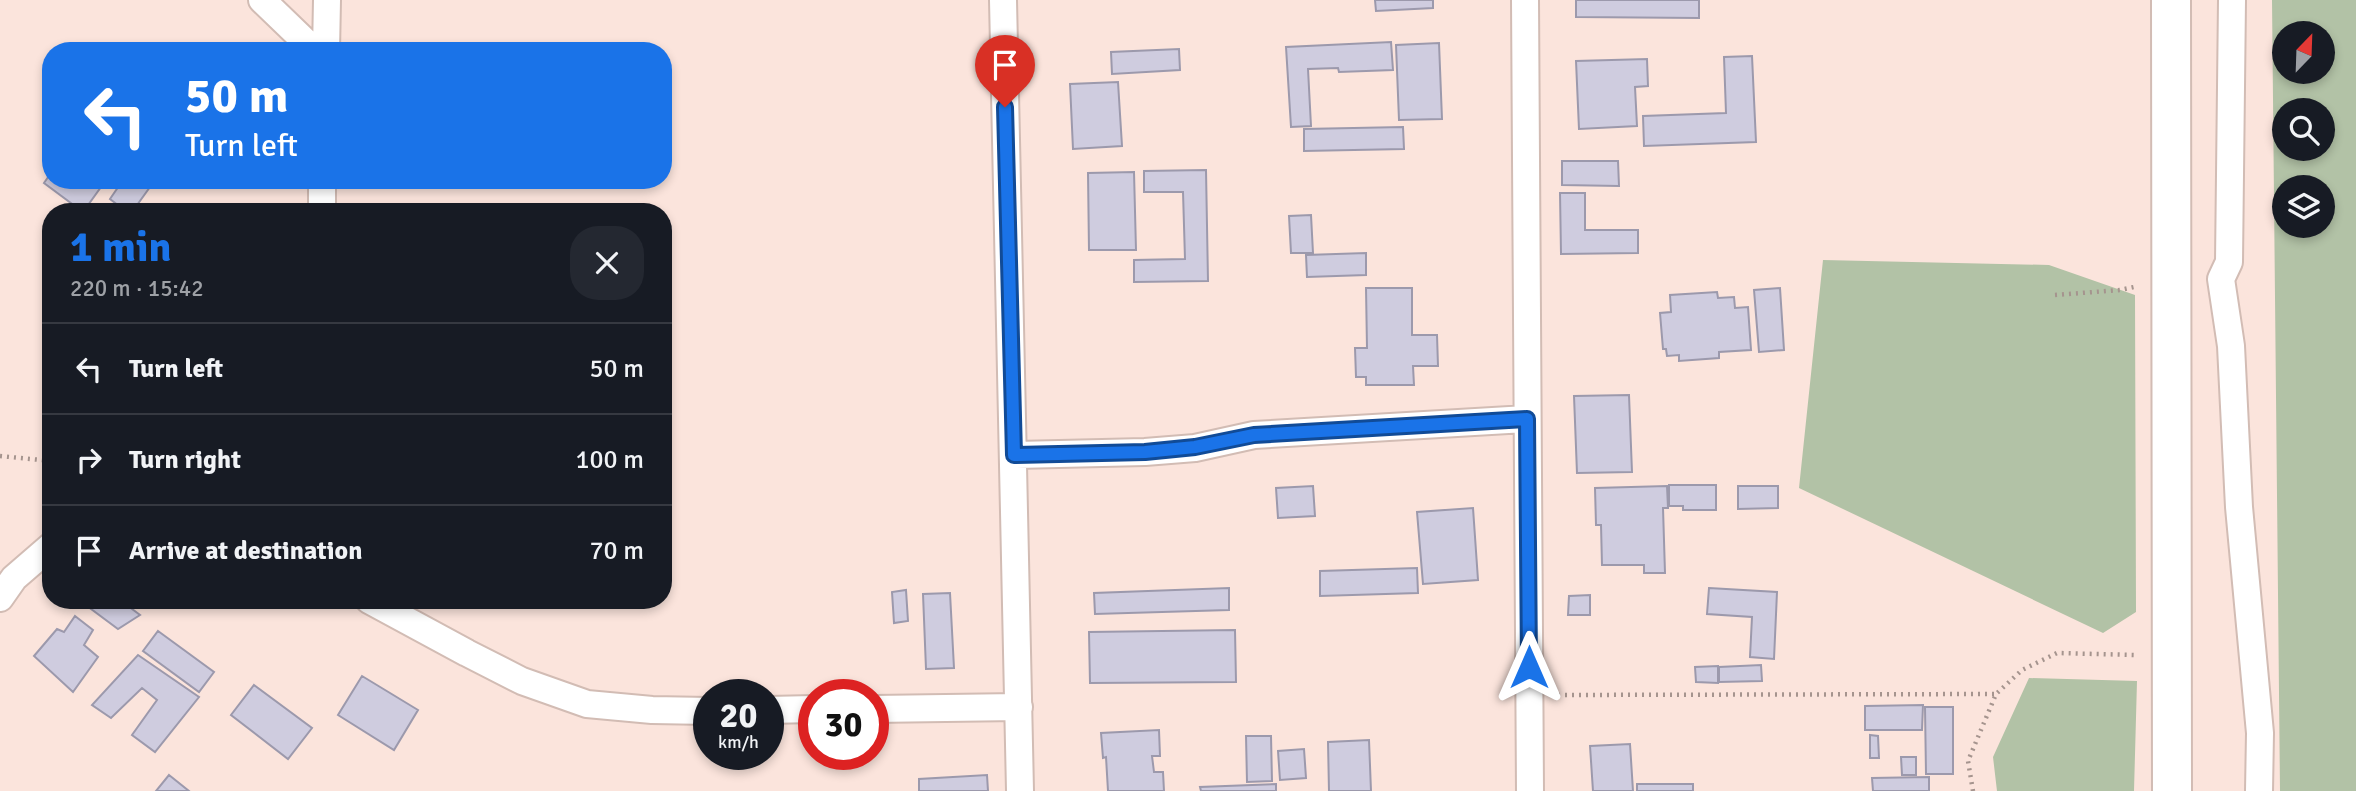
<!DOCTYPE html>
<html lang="en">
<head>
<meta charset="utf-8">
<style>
  :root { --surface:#171b24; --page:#242831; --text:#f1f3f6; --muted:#9ea1a6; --line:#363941; --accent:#1a73e8 }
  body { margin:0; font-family:Signika,sans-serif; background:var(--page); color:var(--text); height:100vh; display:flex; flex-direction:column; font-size:26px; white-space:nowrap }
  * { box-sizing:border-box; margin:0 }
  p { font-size:23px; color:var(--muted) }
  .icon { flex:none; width:38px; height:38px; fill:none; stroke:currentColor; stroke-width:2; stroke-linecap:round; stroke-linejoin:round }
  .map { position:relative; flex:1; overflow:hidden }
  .sheet { position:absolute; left:42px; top:203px; width:630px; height:406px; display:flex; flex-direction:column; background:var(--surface); border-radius:28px; box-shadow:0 4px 10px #0003 }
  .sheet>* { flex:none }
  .top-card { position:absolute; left:42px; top:42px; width:630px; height:147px; border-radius:28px; box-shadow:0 4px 10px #0003; background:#1a73e8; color:#fff; overflow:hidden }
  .needle { width:46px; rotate:23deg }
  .controls { position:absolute; left:2272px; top:21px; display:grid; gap:14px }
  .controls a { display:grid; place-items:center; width:63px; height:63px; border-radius:50%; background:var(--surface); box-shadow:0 4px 10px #0003; font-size:35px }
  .speed { position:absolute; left:693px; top:679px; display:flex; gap:14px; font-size:35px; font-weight:700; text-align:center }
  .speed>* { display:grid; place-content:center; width:91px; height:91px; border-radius:50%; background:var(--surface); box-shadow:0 4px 10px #0003; line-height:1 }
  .speed small { font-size:18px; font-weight:400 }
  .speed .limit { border:10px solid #d22; background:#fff; color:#111 }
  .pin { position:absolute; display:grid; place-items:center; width:60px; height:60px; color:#fff; margin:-72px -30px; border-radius:50% 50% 50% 0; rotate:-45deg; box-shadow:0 0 7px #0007 }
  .pin .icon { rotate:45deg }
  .me { position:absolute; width:77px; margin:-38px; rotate:0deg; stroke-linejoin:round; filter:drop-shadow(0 0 5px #0008) }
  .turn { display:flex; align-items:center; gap:24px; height:147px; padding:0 28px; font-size:32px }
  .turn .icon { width:91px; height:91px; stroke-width:2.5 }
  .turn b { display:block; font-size:49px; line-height:60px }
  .round { display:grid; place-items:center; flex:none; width:74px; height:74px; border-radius:28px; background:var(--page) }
  .headline { display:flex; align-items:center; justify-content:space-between; height:119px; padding:0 28px }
  h1 { font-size:42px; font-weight:800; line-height:52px; color:var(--accent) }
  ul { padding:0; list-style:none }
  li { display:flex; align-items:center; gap:21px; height:91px; padding:0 28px; border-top:2px solid var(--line) }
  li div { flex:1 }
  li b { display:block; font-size:26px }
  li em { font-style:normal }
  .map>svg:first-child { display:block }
</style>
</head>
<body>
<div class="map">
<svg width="2356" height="791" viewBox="0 0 2356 791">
  <rect width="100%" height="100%" fill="#fbe4dc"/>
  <path fill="#b2c2a6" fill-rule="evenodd" d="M2272,0h84v791h-76zM2284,33h38v39h-38zM2284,110h38v39h-38zM2284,187h38v39h-38z
    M1823,260l226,5 86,30 1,317 -33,21 -304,-145z
    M2029,678l108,3 -3,110h-137l-4,-34z"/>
  <path fill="#cfccdf" stroke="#9c99ac" stroke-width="2" d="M1375,0h58v8l-57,3z
    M1576,0h123v18l-123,-1z
    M1391,42l2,28 -54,2 -1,-4 -30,1 3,57 -20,1 -5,-80z
    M1439,43l3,76 -43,1 -3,-75z
    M1179,49l1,21 -68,4 -1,-22z
    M1752,56l4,86 -112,4 -1,-30 83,-3 -2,-56z
    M1647,59l1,27 -13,1 2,39 -58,3 -3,-68z
    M1118,82l4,64 -49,3 -3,-65z
    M1403,127l1,22 -100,2v-22z
    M1562,161h56l1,25 -57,-1z
    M1206,170l2,111 -74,1v-22l51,-1 -2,-67h-39v-21z
    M1134,172l2,78h-47l-1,-77z
    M51,173v7h55l-23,32 -39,-29z
    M123,180h32l-23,32h-5l-17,-13z
    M1560,193h25v37h53v23l-77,1z
    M1311,215l2,38h-22l-2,-37z
    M1366,253v22l-59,2 -1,-22z
    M1366,288h46v47h25l1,31h-25l1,19h-48v-8h-10l-1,-29h12z
    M1780,288l4,62 -25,2 -5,-62z
    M1717,292l1,6 16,-1 1,11 13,-1 3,43 -32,2v6l-40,3v-6l-12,1 -1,-7h-3l-3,-36 11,-1 -1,-17z
    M1629,395l3,77 -55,1 -3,-77z
    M1669,485h47v25h-33v-4h-14z
    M1313,486l2,30 -37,2 -2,-30z
    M1667,486l1,22h-5l2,65h-21v-8h-42l-1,-40h-5l-1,-37z
    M1738,486h40v22l-40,1z
    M1473,508l5,72 -55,4 -6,-72z
    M1417,568l1,25 -98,3v-25z
    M1229,588v22l-134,4 -1,-21z
    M1709,588l68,4 -3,67 -24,-2 2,-40 -45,-3z
    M906,590l2,31 -14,2 -2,-31z
    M950,593l4,75 -28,1 -3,-75z
    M1590,595v20h-22l1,-19z
    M79,600h41l20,15 -22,14z
    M75,616l18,14 -9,15 14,12 -25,35 -39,-36 23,-27 7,3z
    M1235,630l1,52 -146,1 -1,-51z
    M158,631l56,41 -15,20 -56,-41z
    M138,655l61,42 -44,55 -23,-17 25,-35 -15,-12 -31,30 -19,-13z
    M1761,665l1,16 -43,1v-15z
    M1718,666v17l-22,-1 -1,-15z
    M362,676l56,34 -24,40 -56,-35z
    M254,685l58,43 -24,31 -57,-44z
    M1923,705l-1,25h-57v-24z
    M1925,707h28v67h-27z
    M1159,730l1,26h-8l2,16h9l1,19h-56l-2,-34 -3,1 -2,-25z
    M1870,735l8,1 1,22h-9z
    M1246,736h25l1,45 -25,1z
    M1369,740l2,51h-42l-1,-49z
    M1630,744l3,47h-40l-3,-45z
    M1304,749l2,29 -26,2 -2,-29z
    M1901,757h15v18h-14z
    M169,775l20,16h-33z
    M987,775l1,16h-69v-12z
    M1929,777v14h-56l-1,-13z
    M1276,784v7h-75l-1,-4z
    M1637,784h56v7h-56z"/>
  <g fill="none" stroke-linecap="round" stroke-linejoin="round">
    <g stroke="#d2bcb4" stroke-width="30">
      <path id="minor" d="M262,0l53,51
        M1003,0l17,791
        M1525,0l5,791
        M2232,0l-3,262 -8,17 10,67 8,161 21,226 -1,58
        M326,51l1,-51
        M322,212v-32
        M1014,455l131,-3 50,-4 59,-13 273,-16
        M0,598l14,-20 37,-32
        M369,600l98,53 55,28 65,23 65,6 57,1
        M873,709l146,-2
        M768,710l46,-1"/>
    </g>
    <g stroke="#d2bcb4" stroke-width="42">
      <path id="trunk" d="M2171,0l1,791"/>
    </g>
    <path stroke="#a5948e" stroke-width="4.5" stroke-dasharray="2 5" stroke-linecap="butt" d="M2055,295l65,-5 14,-3
      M0,456l51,5
      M1558,695l438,-1
      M1973,791l-5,-30 28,-67 26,-24 35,-17 79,2"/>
    <use href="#minor" stroke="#fff" stroke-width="26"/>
    <use href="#trunk" stroke="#fff" stroke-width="38"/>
  </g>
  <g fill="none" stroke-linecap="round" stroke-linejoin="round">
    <g stroke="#114b97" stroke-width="18">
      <path id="route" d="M1005,107l9,348 131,-3 50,-5 59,-12 273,-16 2,248"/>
    </g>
    <use href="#route" stroke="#1a73e8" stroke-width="12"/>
  </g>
</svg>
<div class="controls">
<a><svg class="needle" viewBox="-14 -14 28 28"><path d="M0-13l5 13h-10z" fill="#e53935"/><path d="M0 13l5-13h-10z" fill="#9ea1a6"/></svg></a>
<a><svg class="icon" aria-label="search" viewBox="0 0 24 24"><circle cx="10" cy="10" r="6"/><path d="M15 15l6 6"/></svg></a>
<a><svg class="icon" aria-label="layers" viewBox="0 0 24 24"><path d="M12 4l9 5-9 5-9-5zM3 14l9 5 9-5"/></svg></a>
</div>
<div class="speed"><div>20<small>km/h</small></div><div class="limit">30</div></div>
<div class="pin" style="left:1005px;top:107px;background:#d93025"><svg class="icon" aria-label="arrive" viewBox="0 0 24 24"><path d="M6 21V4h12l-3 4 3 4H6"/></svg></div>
<svg class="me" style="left:1529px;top:667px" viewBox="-20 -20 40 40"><path d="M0-17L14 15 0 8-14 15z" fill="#1a73e8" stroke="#fff" stroke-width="4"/></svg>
<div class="top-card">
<div class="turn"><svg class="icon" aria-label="left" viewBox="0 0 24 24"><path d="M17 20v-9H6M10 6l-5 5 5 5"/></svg><div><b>50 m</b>Turn left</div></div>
</div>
<section class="sheet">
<div class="headline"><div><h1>1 min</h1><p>220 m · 15:42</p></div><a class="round"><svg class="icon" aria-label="close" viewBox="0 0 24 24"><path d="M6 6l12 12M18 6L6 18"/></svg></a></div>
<ul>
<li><svg class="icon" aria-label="left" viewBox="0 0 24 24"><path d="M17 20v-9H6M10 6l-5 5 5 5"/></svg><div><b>Turn left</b></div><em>50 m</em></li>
<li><svg class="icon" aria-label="right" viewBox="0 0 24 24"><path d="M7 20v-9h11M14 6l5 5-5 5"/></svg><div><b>Turn right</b></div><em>100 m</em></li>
<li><svg class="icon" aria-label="arrive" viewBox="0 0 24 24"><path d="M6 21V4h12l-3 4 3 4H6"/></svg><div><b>Arrive at destination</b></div><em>70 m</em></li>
</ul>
</section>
</div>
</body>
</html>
